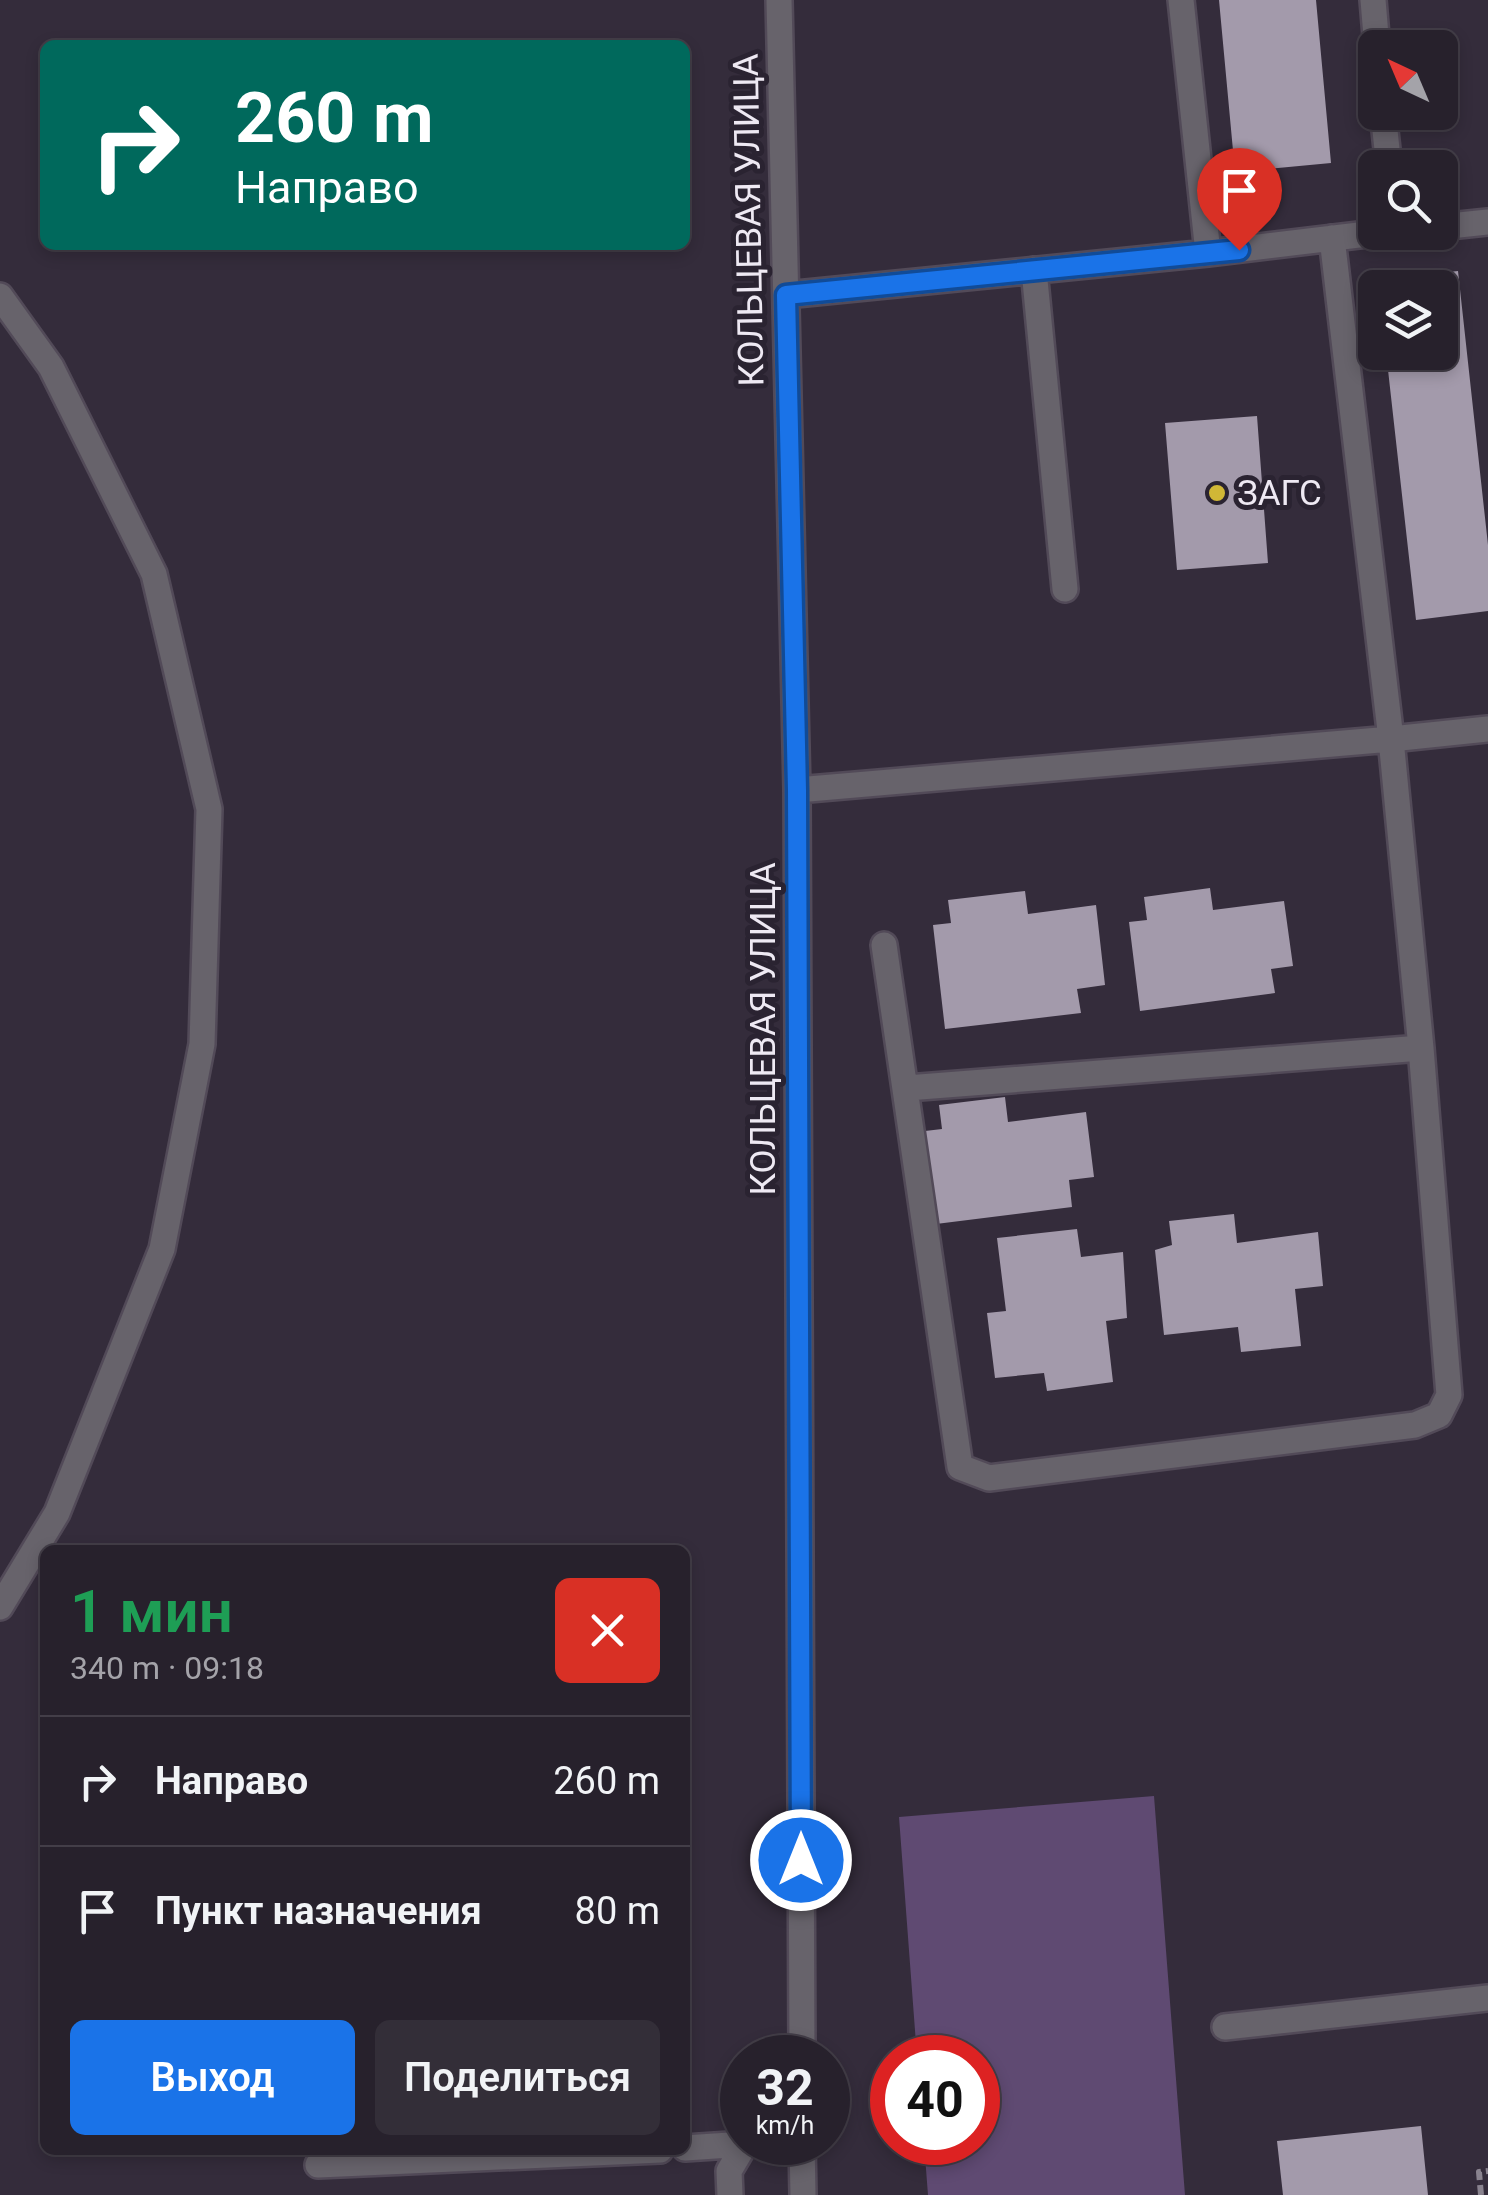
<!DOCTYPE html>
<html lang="ru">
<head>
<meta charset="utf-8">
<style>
  :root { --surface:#27212c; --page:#332e38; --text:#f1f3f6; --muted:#a4a3a9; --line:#433e48; --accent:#1a73e8 }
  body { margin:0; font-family:Roboto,sans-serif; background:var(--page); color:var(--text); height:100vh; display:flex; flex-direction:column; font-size:38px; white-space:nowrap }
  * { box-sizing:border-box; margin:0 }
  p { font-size:32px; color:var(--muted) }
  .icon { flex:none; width:55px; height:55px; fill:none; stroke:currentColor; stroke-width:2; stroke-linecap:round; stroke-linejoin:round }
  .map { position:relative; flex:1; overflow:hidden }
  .drawer { position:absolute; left:40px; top:1545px; width:650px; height:610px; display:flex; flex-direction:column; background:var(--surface); border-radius:15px; box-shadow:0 5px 15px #0003,0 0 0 2px var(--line) }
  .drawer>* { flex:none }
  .hud { position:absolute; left:40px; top:40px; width:650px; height:210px; border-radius:15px; box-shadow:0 5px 15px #0003,0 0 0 2px var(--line); background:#00695c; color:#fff; overflow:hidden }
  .needle { width:65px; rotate:316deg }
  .controls { position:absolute; left:1358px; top:30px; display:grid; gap:20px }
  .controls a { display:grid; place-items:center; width:100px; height:100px; border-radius:15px; background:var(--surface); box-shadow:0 5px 15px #0003,0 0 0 2px var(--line); font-size:50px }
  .speed { position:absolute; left:720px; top:2035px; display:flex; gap:20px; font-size:50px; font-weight:700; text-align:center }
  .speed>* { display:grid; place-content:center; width:130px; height:130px; border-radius:50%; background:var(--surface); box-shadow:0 5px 15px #0003,0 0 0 2px var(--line); line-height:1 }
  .speed small { font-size:25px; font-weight:400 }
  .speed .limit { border:15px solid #d22; background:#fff; color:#111 }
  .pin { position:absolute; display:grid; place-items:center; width:85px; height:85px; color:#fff; margin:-102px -42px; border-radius:50% 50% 50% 0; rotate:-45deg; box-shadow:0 0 10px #0007 }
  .pin .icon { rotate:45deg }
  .me { position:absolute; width:110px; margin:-55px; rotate:0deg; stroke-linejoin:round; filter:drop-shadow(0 0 8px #0008) }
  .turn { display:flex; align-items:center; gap:35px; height:210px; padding:0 30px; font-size:45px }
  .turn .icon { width:130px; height:130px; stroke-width:2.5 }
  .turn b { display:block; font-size:70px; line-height:85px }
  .round { display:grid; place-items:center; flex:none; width:105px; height:105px; border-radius:15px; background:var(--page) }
  .headline { display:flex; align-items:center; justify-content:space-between; height:170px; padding:0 30px }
  h1 { font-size:60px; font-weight:600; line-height:75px; color:#1e9e55 }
  .cta { display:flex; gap:20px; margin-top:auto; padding:20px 30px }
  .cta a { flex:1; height:115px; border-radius:15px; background:var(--accent); color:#fff; font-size:40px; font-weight:600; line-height:115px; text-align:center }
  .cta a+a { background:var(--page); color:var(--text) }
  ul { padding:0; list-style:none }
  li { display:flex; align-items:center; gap:30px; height:130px; padding:0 30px; border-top:2px solid var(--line) }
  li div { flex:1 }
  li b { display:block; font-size:38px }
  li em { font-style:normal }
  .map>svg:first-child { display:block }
</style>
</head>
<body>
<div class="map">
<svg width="1488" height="2195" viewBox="0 0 1488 2195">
  <rect width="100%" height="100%" fill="#342c3b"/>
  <path fill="#5f4a72" d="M1154,1796l31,399h-257l-4,-52 54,-1v-84l-61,-1 -18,-240z"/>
  <path fill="#a39aab" d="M1219,0h97l15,163 -96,9z
    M1458,271l30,274v66l-72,9 -30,-268h54v-64h-61l-1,-8z
    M1257,416l11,147 -91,7 -12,-147z
    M1210,888l3,22 71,-9 9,65 -22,3 4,24 -135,18 -11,-89 18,-2 -3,-23z
    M1025,891l3,23 68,-9 9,80 -28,4 4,24 -136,16 -12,-104 18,-2 -3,-23z
    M1005,1097l3,25 78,-10 8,65 -25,3 3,27 -136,17 -11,-93 17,-2 -3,-24z
    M1234,1214l3,29 81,-11 5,54 -28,3 6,57 -60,6 -3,-25 -74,8 -9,-85 17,-5 -3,-24z
    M1077,1229l4,28 42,-5 4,66 -21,3 7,61 -66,9 -3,-18 -49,5 -8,-65 19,-2 -9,-73z
    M1421,2126l7,69h-145l-6,-54z"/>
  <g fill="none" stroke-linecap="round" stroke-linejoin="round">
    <g stroke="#524a58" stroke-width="30">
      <path id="minor" d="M779,0l18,790 5,1268
        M1181,0l27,253
        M1373,0l4,48
        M1383,112l6,56
        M1440,227l48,-5
        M1034,270l31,319
        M786,295l422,-42 176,-21
        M0,296l51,71 103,207 55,235 -7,235 -40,205 -105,264 -57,94
        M797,790l594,-51 -59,-501
        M884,945l76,522 29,11 426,-53 24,-10 10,-20 -28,-347 -30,-309 97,-10
        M907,1088l514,-40
        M1225,2027l263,-29
        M802,2142l1,53
        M685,2148l60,-4
        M318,2165l342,-15
        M730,2195l-1,-24 16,-27 8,-2"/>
    </g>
    <path stroke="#89838f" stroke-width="6" stroke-dasharray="10 5" stroke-linecap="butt" d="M1481,2195l-2,-23 9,-1"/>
    <use href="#minor" stroke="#67636b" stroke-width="25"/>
  </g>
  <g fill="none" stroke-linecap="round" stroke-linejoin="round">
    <g stroke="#114b97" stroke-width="25">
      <path id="route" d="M801,1860l-4,-1070 -11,-495 453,-45"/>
    </g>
    <use href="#route" stroke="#1a73e8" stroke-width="18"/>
  </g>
  <circle fill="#d0b736" stroke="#2a2331" stroke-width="4" cx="1217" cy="493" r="10"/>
  <g text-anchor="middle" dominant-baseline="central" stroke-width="10" stroke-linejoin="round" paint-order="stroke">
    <g font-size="35" fill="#eee9f3" stroke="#2a2331">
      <text transform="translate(749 220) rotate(-91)">КОЛЬЦЕВАЯ УЛИЦА</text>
      <text transform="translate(763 1029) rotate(-90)">КОЛЬЦЕВАЯ УЛИЦА</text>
    </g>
    <g font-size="35" fill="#eee9f3" stroke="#2a2331" text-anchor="start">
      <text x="1237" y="493">ЗАГС</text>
    </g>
  </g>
</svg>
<div class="controls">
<a><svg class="needle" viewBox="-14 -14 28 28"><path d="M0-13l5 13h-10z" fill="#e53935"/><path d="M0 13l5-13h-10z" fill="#a4a3a9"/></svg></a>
<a><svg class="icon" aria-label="search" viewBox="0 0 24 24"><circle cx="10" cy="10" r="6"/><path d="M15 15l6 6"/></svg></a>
<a><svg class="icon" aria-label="layers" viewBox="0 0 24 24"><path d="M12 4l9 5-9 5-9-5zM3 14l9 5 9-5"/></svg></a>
</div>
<div class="speed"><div>32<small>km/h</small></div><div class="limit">40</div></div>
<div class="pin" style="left:1239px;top:250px;background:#d93025"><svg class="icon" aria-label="arrive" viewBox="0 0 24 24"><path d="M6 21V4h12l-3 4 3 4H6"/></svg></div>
<svg class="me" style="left:801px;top:1860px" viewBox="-20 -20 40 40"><circle r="17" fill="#1a73e8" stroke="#fff" stroke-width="3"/><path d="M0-11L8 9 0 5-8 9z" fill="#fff"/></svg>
<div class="hud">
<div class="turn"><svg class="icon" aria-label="right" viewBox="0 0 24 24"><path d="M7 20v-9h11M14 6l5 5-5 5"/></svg><div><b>260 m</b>Направо</div></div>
</div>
<section class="drawer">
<div class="headline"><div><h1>1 мин</h1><p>340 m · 09:18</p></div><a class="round" style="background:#d93025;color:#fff"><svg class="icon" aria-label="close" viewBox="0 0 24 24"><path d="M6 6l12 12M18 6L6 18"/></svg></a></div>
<ul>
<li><svg class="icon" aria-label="right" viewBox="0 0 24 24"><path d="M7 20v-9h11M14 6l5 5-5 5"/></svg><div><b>Направо</b></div><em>260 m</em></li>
<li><svg class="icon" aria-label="arrive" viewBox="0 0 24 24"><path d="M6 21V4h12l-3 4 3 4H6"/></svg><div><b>Пункт назначения</b></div><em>80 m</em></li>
</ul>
<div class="cta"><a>Выход</a><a>Поделиться</a></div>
</section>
</div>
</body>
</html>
